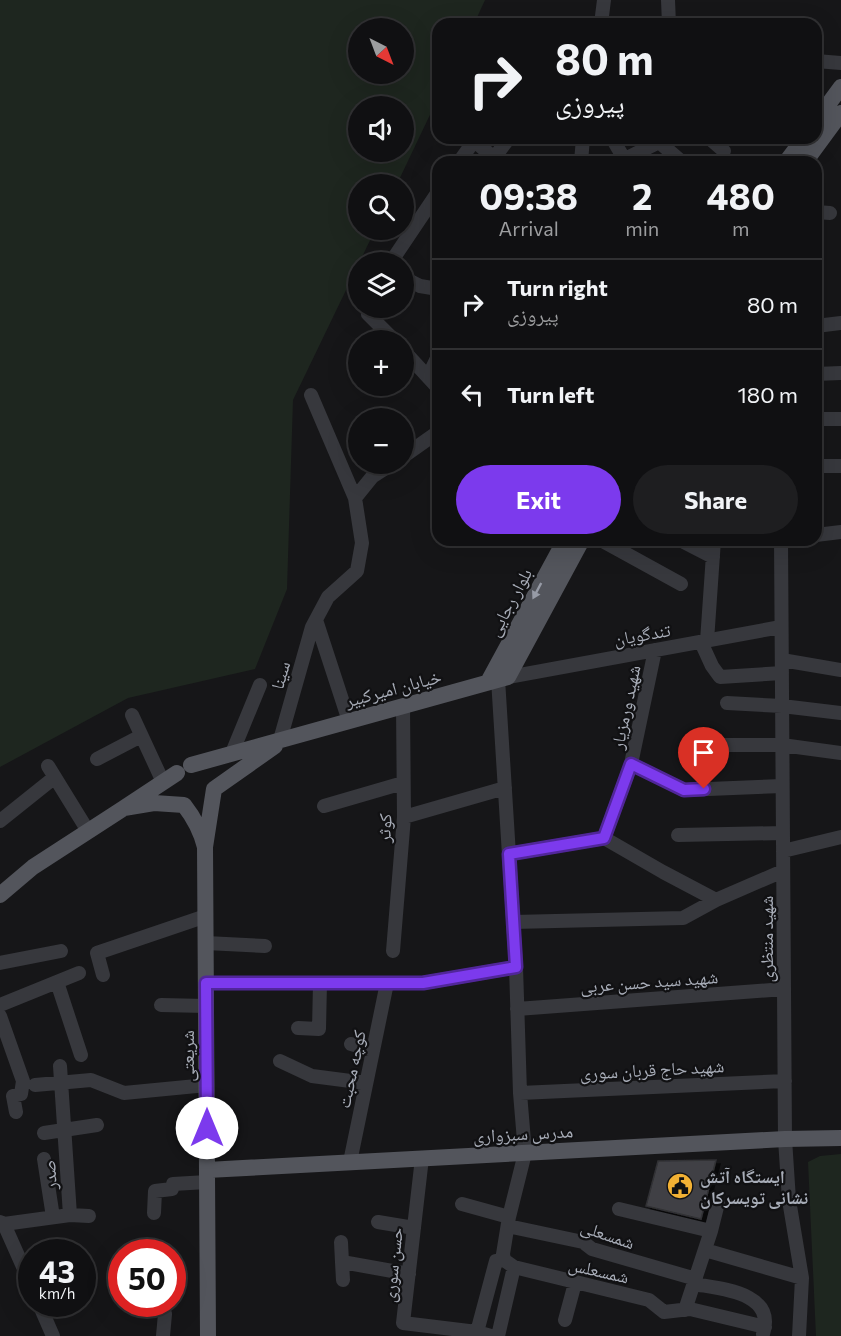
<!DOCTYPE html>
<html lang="en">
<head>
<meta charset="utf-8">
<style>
  :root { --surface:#101012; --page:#1e1e20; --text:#f1f3f6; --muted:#9c9d9f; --line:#303032; --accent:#7c3aed }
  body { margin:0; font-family:Commissioner,"Noto Naskh Arabic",sans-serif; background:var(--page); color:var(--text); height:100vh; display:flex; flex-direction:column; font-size:22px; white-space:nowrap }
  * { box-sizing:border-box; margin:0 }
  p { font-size:20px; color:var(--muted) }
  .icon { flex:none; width:33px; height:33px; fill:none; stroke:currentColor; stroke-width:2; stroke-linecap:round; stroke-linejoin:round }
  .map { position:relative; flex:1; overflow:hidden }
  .details { position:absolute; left:432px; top:156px; width:390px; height:390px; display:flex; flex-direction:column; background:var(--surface); border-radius:18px; box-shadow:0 6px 24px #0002,0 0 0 2px var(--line) }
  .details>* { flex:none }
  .hud { position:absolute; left:432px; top:18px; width:390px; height:126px; border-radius:18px; box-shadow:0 6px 24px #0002,0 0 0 2px var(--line); background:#101012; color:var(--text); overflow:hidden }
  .needle { width:39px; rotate:138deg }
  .controls { position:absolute; left:348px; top:18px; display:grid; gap:12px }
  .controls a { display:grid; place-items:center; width:66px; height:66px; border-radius:50%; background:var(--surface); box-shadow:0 6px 24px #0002,0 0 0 2px var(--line); font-size:30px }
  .speed { position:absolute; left:18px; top:1239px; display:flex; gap:12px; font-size:30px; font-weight:700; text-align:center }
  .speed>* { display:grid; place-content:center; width:78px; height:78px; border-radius:50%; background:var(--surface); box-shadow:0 6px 24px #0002,0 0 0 2px var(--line); line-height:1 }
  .speed small { font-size:15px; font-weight:400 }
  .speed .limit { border:9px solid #d22; background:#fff; color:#111 }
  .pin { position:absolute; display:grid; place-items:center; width:51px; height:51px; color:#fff; margin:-62px -26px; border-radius:50% 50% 50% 0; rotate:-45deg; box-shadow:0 0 6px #0007 }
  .pin .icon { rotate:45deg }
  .me { position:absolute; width:66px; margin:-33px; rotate:0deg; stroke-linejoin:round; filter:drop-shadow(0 0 4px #0008) }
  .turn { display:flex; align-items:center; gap:21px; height:126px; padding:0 24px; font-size:27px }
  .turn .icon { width:78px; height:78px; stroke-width:2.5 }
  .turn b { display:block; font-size:42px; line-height:51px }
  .eta { display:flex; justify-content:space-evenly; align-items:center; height:102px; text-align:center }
  .eta b { font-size:36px; font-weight:700; line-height:42px }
  .primary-button { display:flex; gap:12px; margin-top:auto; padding:12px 24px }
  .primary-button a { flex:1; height:69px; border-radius:36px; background:var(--accent); color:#fff; font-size:24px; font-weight:700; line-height:69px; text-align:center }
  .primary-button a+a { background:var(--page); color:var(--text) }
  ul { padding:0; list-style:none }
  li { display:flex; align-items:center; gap:18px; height:90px; padding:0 24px; border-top:2px solid var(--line) }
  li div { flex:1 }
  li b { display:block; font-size:22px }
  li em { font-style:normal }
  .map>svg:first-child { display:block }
</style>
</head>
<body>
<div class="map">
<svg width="841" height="1336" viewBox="0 0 841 1336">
  <defs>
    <filter id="shadow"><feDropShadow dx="4" dy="4" stdDeviation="0" flood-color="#0009"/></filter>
  </defs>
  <rect width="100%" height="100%" fill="#161618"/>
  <path fill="#1e261f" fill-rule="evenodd" d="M0,0h485l-11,24h-36v74l-41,86h-39v46h17l-82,170 -6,189 -32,80 -127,29 -128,69zM358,28h46v46h-46zM358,106h46v46h-46z
    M841,1154v182h-25l-8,-174 12,-6z"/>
  <path fill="#404145" stroke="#303034" stroke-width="1.5" filter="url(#shadow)" d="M716,1160l-15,59 -55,-13 12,-45z"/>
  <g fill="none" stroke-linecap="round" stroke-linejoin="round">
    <path stroke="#37383d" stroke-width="14" d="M668,0l1,24
      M601,24l3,-24
      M816,61l25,2
      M612,138l14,24
      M709,138l15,13
      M475,141l23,21
      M659,142l23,20
      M494,158l15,-20
      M623,160l44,-22
      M459,162l17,-24
      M581,162l2,-24
      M816,212l14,1
      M391,262l47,-70
      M404,278l16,8 18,3
      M371,308l-3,6 26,26
      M816,326l25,-3
      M404,351l34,37
      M816,374l25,-1
      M428,377l10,-21
      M311,395l44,103
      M816,419h25
      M404,456l34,-24
      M816,466h25
      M816,535l25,-3
      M601,540l80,44
      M680,540l33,17
      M781,540l4,599 4,61 13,78 -3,58
      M316,620l33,101
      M707,641l7,-101
      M701,642l11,24 8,11 62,-4
      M782,660l59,10
      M508,677l273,-50
      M498,679l18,288 4,126 5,60 -16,64 -6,37 1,6
      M727,703l55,3 59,7
      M132,715l31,67
      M280,740l32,-113 16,-30 29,-26 5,-28 -7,-45 17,-21 20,-13
      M723,745h59l59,8
      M232,753l28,-68
      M97,759l44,-23
      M631,764l53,26 98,-4
      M48,766l40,65
      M324,806l79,-23
      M404,817l101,-29
      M0,821l55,-44
      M678,835l105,-2
      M604,838l27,-74 24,-114
      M783,851l58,-14
      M509,854l95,-16 59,34 53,28
      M513,922l170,-4 33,-18 67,-29
      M206,943l59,3
      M393,951l11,-134 -1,-111
      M0,963l61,-12
      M103,975l-6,-22 109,-37
      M57,982l24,73
      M206,983h217l93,-16
      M0,1005l79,-32
      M161,1005l45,1
      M517,1009l267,-20
      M0,1016l23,65 -2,13 -8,2 3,16
      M298,1028l21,1 1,-46
      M351,1044l22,6
      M280,1061l32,15 54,7
      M35,1085l56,-5 33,13 83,-8
      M520,1093l265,-12
      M44,1133l53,-8
      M422,1158l-19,165 74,9 14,4
      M44,1159l9,58
      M350,1162l37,-179
      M462,1204l47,13
      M619,1209l92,22 -26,79
      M154,1213l1,-22 17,-2 1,-5 34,-2
      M70,1215l19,1
      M0,1222l4,2 28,63
      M378,1222l36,6
      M4,1224l66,-9 -10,-149
      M508,1226l75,16 9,7 104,30
      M711,1231l7,-28
      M341,1242l1,20 67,12
      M705,1250l97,28
      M342,1262l1,18
      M694,1284c27,5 82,8 69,50
      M39,1304l14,32
      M565,1320l10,-37
      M477,1332l19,-71 8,-1 10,7 135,33 15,12 26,-3 75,18
      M163,1336l2,-22
      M498,1336l16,-69"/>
    <path stroke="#53555c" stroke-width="16" d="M816,121l25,-34
      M786,162l18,-24
      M805,162l36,-49
      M488,682l77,-142
      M191,765l317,-88 74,-137
      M177,773l-53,35 30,-5 30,2c11,14 17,26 21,42l9,-58 61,-43
      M205,847l3,489
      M0,895l33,-28 91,-59
      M207,1170l578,-31 56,-1"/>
  </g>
  <defs><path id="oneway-solid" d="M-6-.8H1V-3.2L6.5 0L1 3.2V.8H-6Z" transform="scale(1.5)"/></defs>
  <use fill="#979ba6" href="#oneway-solid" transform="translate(537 591) rotate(118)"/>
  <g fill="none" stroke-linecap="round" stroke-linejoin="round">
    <g stroke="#51269a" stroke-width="15">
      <path id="route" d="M207,1128l-1,-145h217l93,-16 -7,-113 95,-16 27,-74 53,26 20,-1"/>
    </g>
    <use href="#route" stroke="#7c3aed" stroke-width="10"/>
  </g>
  <defs>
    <g id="civic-disc" transform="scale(1.35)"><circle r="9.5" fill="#f2b134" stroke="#111113"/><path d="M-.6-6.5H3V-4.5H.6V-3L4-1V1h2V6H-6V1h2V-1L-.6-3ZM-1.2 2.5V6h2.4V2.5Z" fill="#111"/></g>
  </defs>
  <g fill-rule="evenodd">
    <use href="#civic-disc" x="680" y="1186"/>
  </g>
  <g text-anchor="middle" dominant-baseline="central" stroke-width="4.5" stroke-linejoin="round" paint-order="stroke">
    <g font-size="18" fill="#a8adb8" stroke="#111113">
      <text transform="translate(509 602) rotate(-62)">بلوار رجایی</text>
      <text transform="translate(642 634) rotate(-10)">تندگویان</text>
      <text transform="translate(280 675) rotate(-74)">سینا</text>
      <text transform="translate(393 688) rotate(-15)">خیابان امیرکبیر</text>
      <text transform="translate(625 707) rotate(-78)">شهید ورمزیار</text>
      <text transform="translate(384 828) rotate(-87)">کوثر</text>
      <text transform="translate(766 939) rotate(-90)">شهید منتظری</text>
      <text transform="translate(649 981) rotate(-4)">شهید سید حسن عربی</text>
      <text transform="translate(187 1056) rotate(-90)">شریعتی</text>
      <text transform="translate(351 1069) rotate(-78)">کوچه محبت</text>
      <text transform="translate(652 1069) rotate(-3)">شهید حاج قربان سوری</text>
      <text transform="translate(523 1133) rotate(-3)">مدرس سبزواری</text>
      <text transform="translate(49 1175) rotate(-94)">صدر</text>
      <text transform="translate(608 1234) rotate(19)">شمسعلی</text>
      <text transform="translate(392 1265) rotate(-84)">حسن سوری</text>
      <text transform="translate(599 1270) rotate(13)">شمسعلس</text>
    </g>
    <g font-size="18" font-weight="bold" fill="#a8adb8" stroke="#111113" text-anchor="start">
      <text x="700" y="1176">ایستگاه آتش<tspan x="700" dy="21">نشانی تویسرکان</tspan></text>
    </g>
  </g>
</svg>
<div class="controls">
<a><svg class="needle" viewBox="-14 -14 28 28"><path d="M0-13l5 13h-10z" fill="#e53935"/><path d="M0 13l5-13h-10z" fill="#9c9d9f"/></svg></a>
<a><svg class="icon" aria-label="sound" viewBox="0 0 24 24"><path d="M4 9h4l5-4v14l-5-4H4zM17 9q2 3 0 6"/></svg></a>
<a><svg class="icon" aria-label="search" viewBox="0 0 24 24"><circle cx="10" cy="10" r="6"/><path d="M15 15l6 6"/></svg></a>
<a><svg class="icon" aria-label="layers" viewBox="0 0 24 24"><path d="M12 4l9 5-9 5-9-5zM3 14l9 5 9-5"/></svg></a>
<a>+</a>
<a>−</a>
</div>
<div class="speed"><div>43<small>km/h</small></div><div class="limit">50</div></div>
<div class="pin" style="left:704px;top:789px;background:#d93025"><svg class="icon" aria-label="arrive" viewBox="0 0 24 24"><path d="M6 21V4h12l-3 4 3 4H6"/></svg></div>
<svg class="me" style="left:207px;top:1128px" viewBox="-20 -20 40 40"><circle r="19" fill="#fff"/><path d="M0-13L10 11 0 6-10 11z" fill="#7c3aed"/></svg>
<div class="hud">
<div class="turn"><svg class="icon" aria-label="right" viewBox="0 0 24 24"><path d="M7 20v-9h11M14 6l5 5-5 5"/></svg><div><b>80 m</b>پیروزی</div></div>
</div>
<section class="details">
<div class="eta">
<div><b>09:38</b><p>Arrival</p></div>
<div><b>2</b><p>min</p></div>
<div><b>480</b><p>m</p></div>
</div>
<ul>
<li><svg class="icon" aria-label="right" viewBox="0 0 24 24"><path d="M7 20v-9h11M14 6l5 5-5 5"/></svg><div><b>Turn right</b><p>پیروزی</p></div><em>80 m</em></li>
<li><svg class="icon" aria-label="left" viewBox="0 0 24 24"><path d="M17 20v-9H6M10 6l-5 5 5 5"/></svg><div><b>Turn left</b></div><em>180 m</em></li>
</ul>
<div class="primary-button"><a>Exit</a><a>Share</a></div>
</section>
</div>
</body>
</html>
